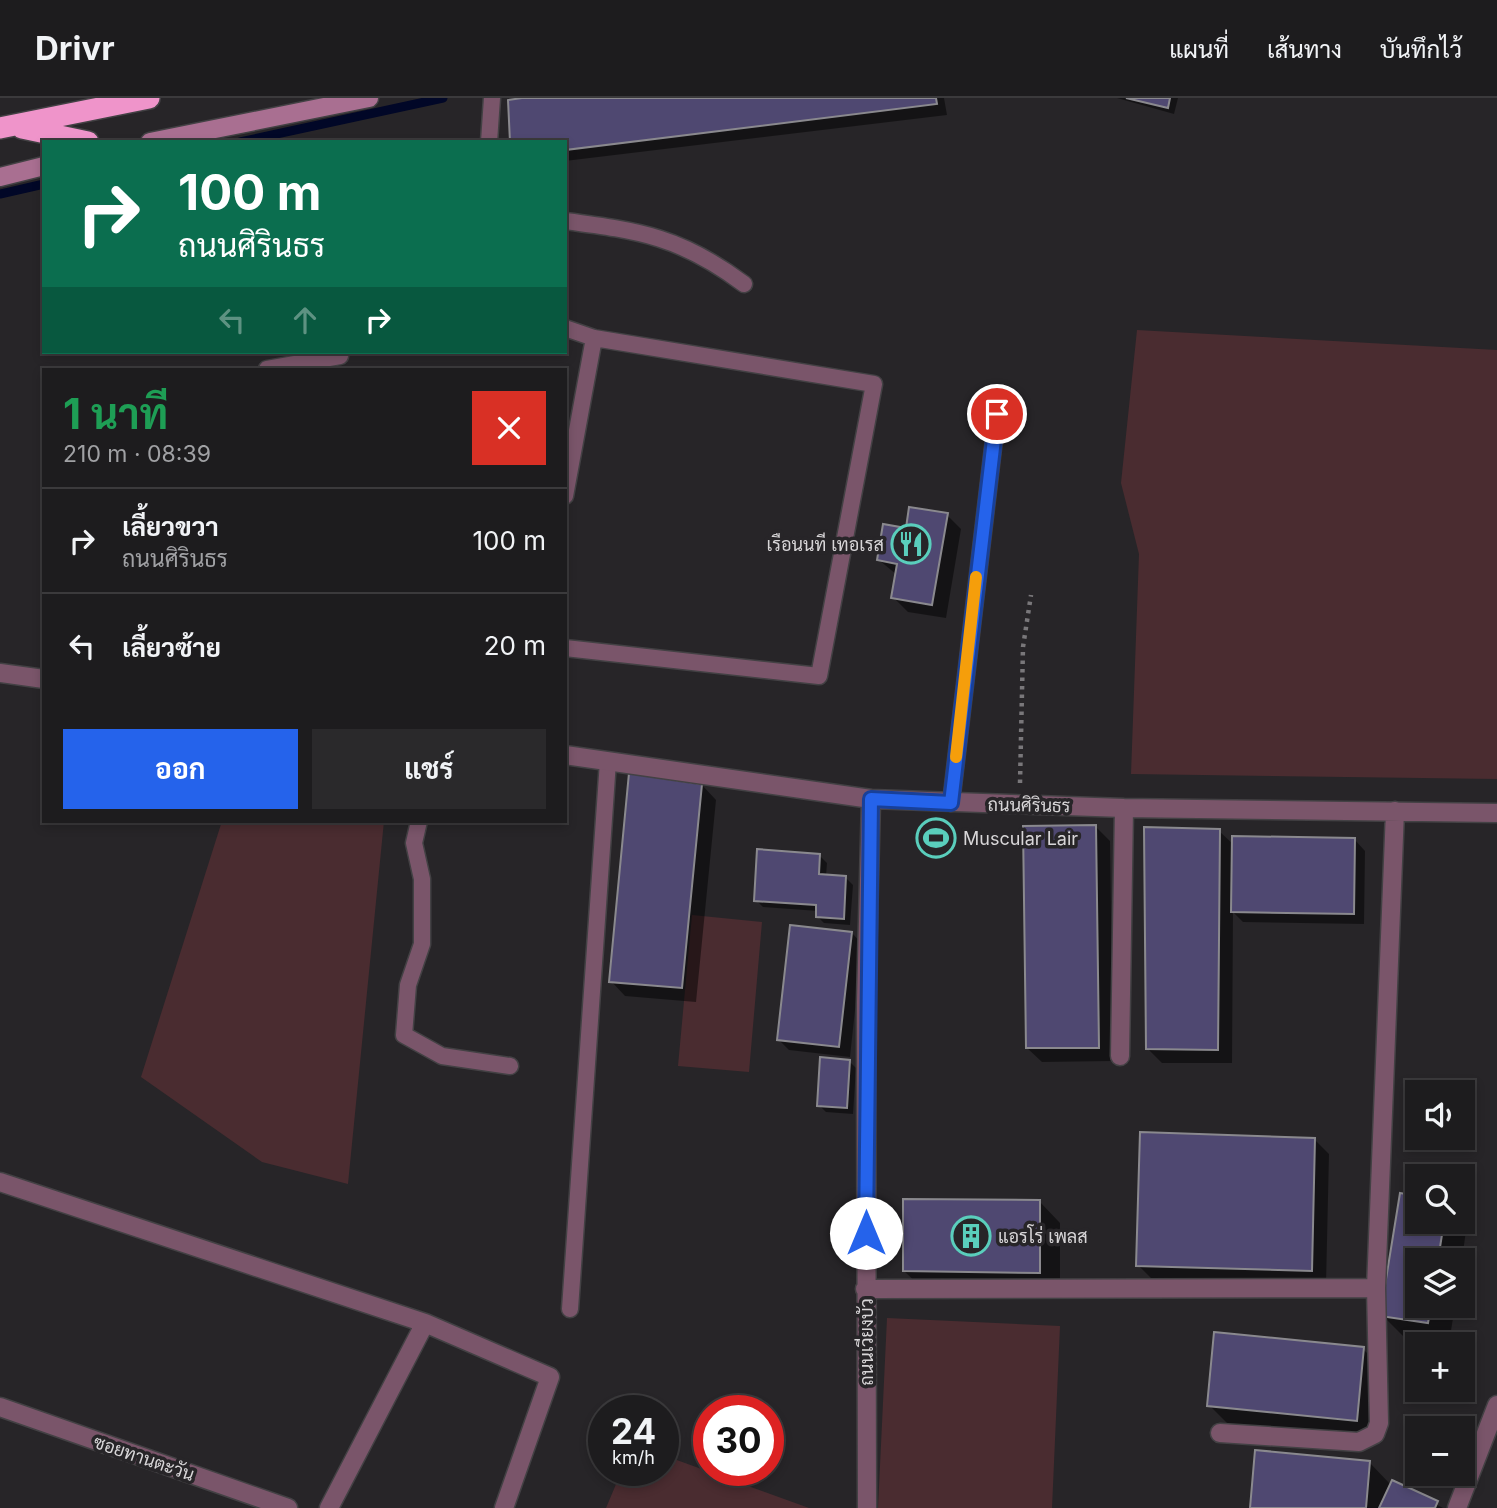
<!DOCTYPE html>
<html lang="th">
<head>
<meta charset="utf-8">
<style>
  :root { --surface:#1d1c1e; --page:#2a292b; --text:#f1f3f6; --muted:#a0a1a4; --line:#3b3a3c; --accent:#2563eb }
  body { margin:0; font-family:Inter,Sarabun,sans-serif; background:var(--page); color:var(--text); height:100vh; display:flex; flex-direction:column; font-size:26px; white-space:nowrap }
  * { box-sizing:border-box; margin:0 }
  p { font-size:23px; color:var(--muted) }
  .icon { flex:none; width:38px; height:38px; fill:none; stroke:currentColor; stroke-width:2; stroke-linecap:round; stroke-linejoin:round }
  .map { position:relative; flex:1; overflow:hidden }
  .panel { position:absolute; left:42px; top:270px; width:525px; height:455px; display:flex; flex-direction:column; background:var(--surface); border-radius:0px; box-shadow:0 4px 10px #0003,0 0 0 2px var(--line) }
  .panel>* { flex:none }
  .banner { position:absolute; left:42px; top:42px; width:525px; height:214px; border-radius:0px; box-shadow:0 4px 10px #0003,0 0 0 2px var(--line); background:#0b6e4f; color:#fff; overflow:hidden }
  .buttons { position:absolute; left:1405px; top:982px; display:grid; gap:14px }
  .buttons a { display:grid; place-items:center; width:70px; height:70px; border-radius:0px; background:var(--surface); box-shadow:0 4px 10px #0003,0 0 0 2px var(--line); font-size:35px }
  .speed { position:absolute; left:588px; top:1297px; display:flex; gap:14px; font-size:35px; font-weight:700; text-align:center }
  .speed>* { display:grid; place-content:center; width:91px; height:91px; border-radius:50%; background:var(--surface); box-shadow:0 4px 10px #0003,0 0 0 2px var(--line); line-height:1 }
  .speed small { font-size:18px; font-weight:400 }
  .speed .limit { border:10px solid #d22; background:#fff; color:#111 }
  .pin { position:absolute; display:grid; place-items:center; width:60px; height:60px; color:#fff; margin:-30px; border:4px solid #fff; border-radius:50%; box-shadow:0 2px 7px #0007 }
  .me { position:absolute; width:77px; margin:-38px; rotate:0deg; stroke-linejoin:round; filter:drop-shadow(0 0 5px #0008) }
  .turn { display:flex; align-items:center; gap:24px; height:147px; padding:0 21px; font-size:32px }
  .turn .icon { width:91px; height:91px; stroke-width:2.5 }
  .turn b { display:block; font-size:49px; line-height:60px }
  .lanes { display:flex; align-items:center; height:66px; padding:0 21px; background:#0003; justify-content:center; gap:35px; direction:ltr }
  .lanes .off { opacity:.35 }
  .round { display:grid; place-items:center; flex:none; width:74px; height:74px; border-radius:0px; background:var(--page) }
  .headline { display:flex; align-items:center; justify-content:space-between; height:119px; padding:0 21px }
  h1 { font-size:42px; font-weight:700; line-height:52px; color:#1e9e55 }
  .action { display:flex; gap:14px; margin-top:auto; padding:14px 21px }
  .action a { flex:1; height:80px; border-radius:0px; background:var(--accent); color:#fff; font-size:28px; font-weight:700; line-height:80px; text-align:center }
  .action a+a { background:var(--page); color:var(--text) }
  ul { padding:0; list-style:none }
  li { display:flex; align-items:center; gap:21px; height:105px; padding:0 21px; border-top:2px solid var(--line) }
  li div { flex:1 }
  li b { display:block; font-size:26px }
  li em { font-style:normal }
  header { display:flex; align-items:center; gap:42px; box-sizing:border-box; height:98px; padding:0 35px; background:var(--surface); border-bottom:2px solid var(--line) }
  header strong { font-size:33px }
  nav { display:flex; gap:38px; margin-inline-start:auto; font-size:24px }
  .map>svg:first-child { display:block }
</style>
</head>
<body>
<header>
<strong>Drivr</strong>
<nav><a>แผนที่</a><a>เส้นทาง</a><a>บันทึกไว้</a></nav>
</header>
<div class="map">
<svg width="1497" height="1410" viewBox="0 0 1497 1410">
  <rect width="100%" height="100%" fill="#272528"/>
  <path fill="#4a2c30" d="M1137,232l360,20v429l-366,-5 8,-220 -18,-71z
    M222,723h162l-36,363 -86,-22 -121,-85z
    M692,817l70,7 -13,150 -71,-6z
    M887,1220l173,8 -8,182h-174z
    M663,1357l146,53h-203l16,-38h41z"/>
  <path fill="#0007" d="M538,0h406l3,17 -382,46v-19z
    M1117,0h61l-4,16z
    M947,417l14,14 -15,89 -38,-6 -15,-15 4,-22 -18,-15 28,-30z
    M702,687l14,15 -20,202 -71,-6 -14,-15z
    M1096,729l14,14 3,220 -71,1 -15,-14z
    M1219,733l15,14 121,-5 10,11 -1,73 -121,-2 -10,-10 -1,151h-70l-15,-15z
    M820,758l7,7 -1,13 20,2 7,7 -3,40 -26,-2 -7,-7 1,-5 -55,-4 -7,-7z
    M852,835l10,11 -12,113 -61,-7 -11,-11z
    M849,963l7,7 -3,46 -27,-2 -7,-7z
    M1315,1042l14,14 -3,131 -173,-5 -15,-15z
    M1040,1104l20,21v70l-135,-2 -21,-20z
    M1463,1121l4,4 -5,37h-44v46h37l-6,37 -46,-7 -21,-21 36,-93h45z
    M1363,1251l21,21 -7,71 -147,-15 -21,-21z
    M1370,1365l21,22 2,-3 50,26h-191z"/>
  <g fill="none" stroke-linecap="round" stroke-linejoin="round">
    <path stroke="#010727" stroke-width="9" d="M240,44l203,-44
      M0,96l44,-10"/>
  </g>
  <path fill="#4f4871" stroke="#8a898e" stroke-width="2" d="M522,0h414l1,6 -372,46v-8h-55l-2,-42z
    M1126,0h44l-2,10z
    M909,409l39,6 -16,92 -41,-7 6,-34 -20,-4 6,-36 23,4z
    M629,675l73,11 -20,204 -73,-6z
    M1096,727l3,223h-73l-3,-222z
    M1144,729l76,2 -2,221 -72,-1z
    M1232,738l123,2 -1,76 -123,-2z
    M757,751l63,5 -1,20 27,2 -2,43 -28,-2v-12l-62,-4z
    M790,827l62,7 -13,115 -62,-7z
    M820,959l30,3 -3,48 -30,-2z
    M1140,1034l175,6 -3,133 -176,-5z
    M1400,1095l18,3v26h26l-6,38h-20v46h13l-3,17 -48,-7z
    M903,1101l137,1v73l-137,-2z
    M1214,1234l150,15 -7,74 -150,-15z
    M1255,1352l115,11 -4,47h-116z
    M1392,1382l46,21 -3,7h-56z"/>
  <g fill="none" stroke-linecap="round" stroke-linejoin="round">
    <g stroke="#434144" stroke-width="19">
      <path id="lane" d="M489,44l3,-44
        M565,123c76,10 116,16 179,63
        M565,230l29,10 280,46 -55,292 -254,-28
        M267,271l73,-13
        M565,398l29,-158
        M951,705l46,-389
        M419,723l-5,22 8,36v65l-14,41 -4,50 38,21 68,10
        M570,1211l38,-548"/>
    </g>
    <g stroke="#434144" stroke-width="21">
      <path id="street" d="M0,575l44,6
        M565,657l306,44 253,9 373,5
        M1120,958l4,-248
        M0,1084l425,141 125,54 -46,131
        M865,1191l511,-1
        M0,1309l288,101
        M1220,1335l139,9 16,-8 4,-11 -3,-135 19,-477
        M329,1410l96,-185
        M867,1410l-1,-506 5,-203
        M1457,1410l40,-103"/>
    </g>
    <g stroke="#434144" stroke-width="21">
      <path id="secondary" d="M150,44l219,-44
        M0,79l44,-11"/>
    </g>
    <g stroke="#434144" stroke-width="24">
      <path id="highway" d="M0,30l149,-30
        M22,30l66,14"/>
    </g>
    <path stroke="#79777a" stroke-width="4.5" stroke-dasharray="3.5 5" stroke-linecap="butt" d="M1020,685l3,-136 8,-52"/>
    <use href="#lane" stroke="#7a556a" stroke-width="16"/>
    <use href="#street" stroke="#7a556a" stroke-width="18"/>
    <use href="#secondary" stroke="#a96f91" stroke-width="18"/>
    <use href="#highway" stroke="#ef94ca" stroke-width="21"/>
  </g>
  <g fill="none" stroke-linecap="round" stroke-linejoin="round">
    <g stroke="#184099" stroke-width="18">
      <path id="route" d="M866,1135l5,-434 80,4 46,-389"/>
    </g>
    <use href="#route" stroke="#2563eb" stroke-width="12"/>
    <path stroke="#f59e0b" stroke-width="12" d="M956,659l20,-180"/>
  </g>
  <defs>
    <g id="restaurant-ring" transform="scale(2.0125)"><circle r="9.5" fill="#272528" stroke="#5acebc" stroke-width="1.5"/><path d="M-5-6h1v4h1v-4h1v4h1v-4h1v5L-1.5 .5V6h-2V.5L-5-1ZM5-6V6H3V1.5H1.5Q1.5-4 5-6Z" fill="#5acebc"/></g>
    <g id="stadium-ring" transform="scale(2.0125)"><circle r="9.5" fill="#272528" stroke="#5acebc" stroke-width="1.5"/><path d="M0-5a6.5 5 0 1 0 0 10a6.5 5 0 1 0 0-10ZM-3.5-1.8h7v3.6h-7Z" fill="#5acebc"/></g>
    <g id="building-ring" transform="scale(2.0125)"><circle r="9.5" fill="#272528" stroke="#5acebc" stroke-width="1.5"/><path d="M-4-6H4V6H1V3H-1V6H-4ZM-2.5-4.3h1.7v1.8h-1.7ZM.8-4.3h1.7v1.8H.8ZM-2.5-1h1.7V.8h-1.7ZM.8-1h1.7V.8H.8Z" fill="#5acebc"/></g>
  </defs>
  <g fill-rule="evenodd">
    <use href="#restaurant-ring" x="911" y="446"/>
    <use href="#stadium-ring" x="936" y="740"/>
    <use href="#building-ring" x="971" y="1138"/>
  </g>
  <g text-anchor="middle" dominant-baseline="central" stroke-width="7" stroke-linejoin="round" paint-order="stroke">
    <g font-size="18" fill="#d8d6d8" stroke="#272528" text-anchor="start">
      <text x="884" y="446" text-anchor="end">เรือนนที เทอเรส</text>
      <text x="963" y="740">Muscular Lair</text>
      <text x="998" y="1138">แอรโร่ เพลส</text>
    </g>
    <g font-size="18" fill="#d8d6d8" stroke="#272528">
      <text transform="translate(1029 707) rotate(1)">ถนนศิรินธร</text>
      <text transform="translate(866 1244) rotate(-90)">ถนนเวียงบัว</text>
      <text transform="translate(144 1360) rotate(19)">ซอยทานตะวัน</text>
    </g>
  </g>
</svg>
<div class="buttons">
<a><svg class="icon" aria-label="sound" viewBox="0 0 24 24"><path d="M4 9h4l5-4v14l-5-4H4zM17 9q2 3 0 6"/></svg></a>
<a><svg class="icon" aria-label="search" viewBox="0 0 24 24"><circle cx="10" cy="10" r="6"/><path d="M15 15l6 6"/></svg></a>
<a><svg class="icon" aria-label="layers" viewBox="0 0 24 24"><path d="M12 4l9 5-9 5-9-5zM3 14l9 5 9-5"/></svg></a>
<a>+</a>
<a>−</a>
</div>
<div class="speed"><div>24<small>km/h</small></div><div class="limit">30</div></div>
<div class="pin" style="left:997px;top:316px;background:#d93025"><svg class="icon" aria-label="arrive" viewBox="0 0 24 24"><path d="M6 21V4h12l-3 4 3 4H6"/></svg></div>
<svg class="me" style="left:866px;top:1135px" viewBox="-20 -20 40 40"><circle r="19" fill="#fff"/><path d="M0-13L10 11 0 6-10 11z" fill="#2563eb"/></svg>
<div class="banner">
<div class="turn"><svg class="icon" aria-label="right" viewBox="0 0 24 24"><path d="M7 20v-9h11M14 6l5 5-5 5"/></svg><div><b>100 m</b>ถนนศิรินธร</div></div>
<div class="lanes"><svg class="icon off" aria-label="left" viewBox="0 0 24 24"><path d="M17 20v-9H6M10 6l-5 5 5 5"/></svg><svg class="icon off" aria-label="ahead" viewBox="0 0 24 24"><path d="M12 20V5M6 11l6-6 6 6"/></svg><svg class="icon" aria-label="right" viewBox="0 0 24 24"><path d="M7 20v-9h11M14 6l5 5-5 5"/></svg></div>
</div>
<section class="panel">
<div class="headline"><div><h1>1 นาที</h1><p>210 m · 08:39</p></div><a class="round" style="background:#d93025;color:#fff"><svg class="icon" aria-label="close" viewBox="0 0 24 24"><path d="M6 6l12 12M18 6L6 18"/></svg></a></div>
<ul>
<li><svg class="icon" aria-label="right" viewBox="0 0 24 24"><path d="M7 20v-9h11M14 6l5 5-5 5"/></svg><div><b>เลี้ยวขวา</b><p>ถนนศิรินธร</p></div><em>100 m</em></li>
<li><svg class="icon" aria-label="left" viewBox="0 0 24 24"><path d="M17 20v-9H6M10 6l-5 5 5 5"/></svg><div><b>เลี้ยวซ้าย</b></div><em>20 m</em></li>
</ul>
<div class="action"><a>ออก</a><a>แชร์</a></div>
</section>
</div>
</body>
</html>
